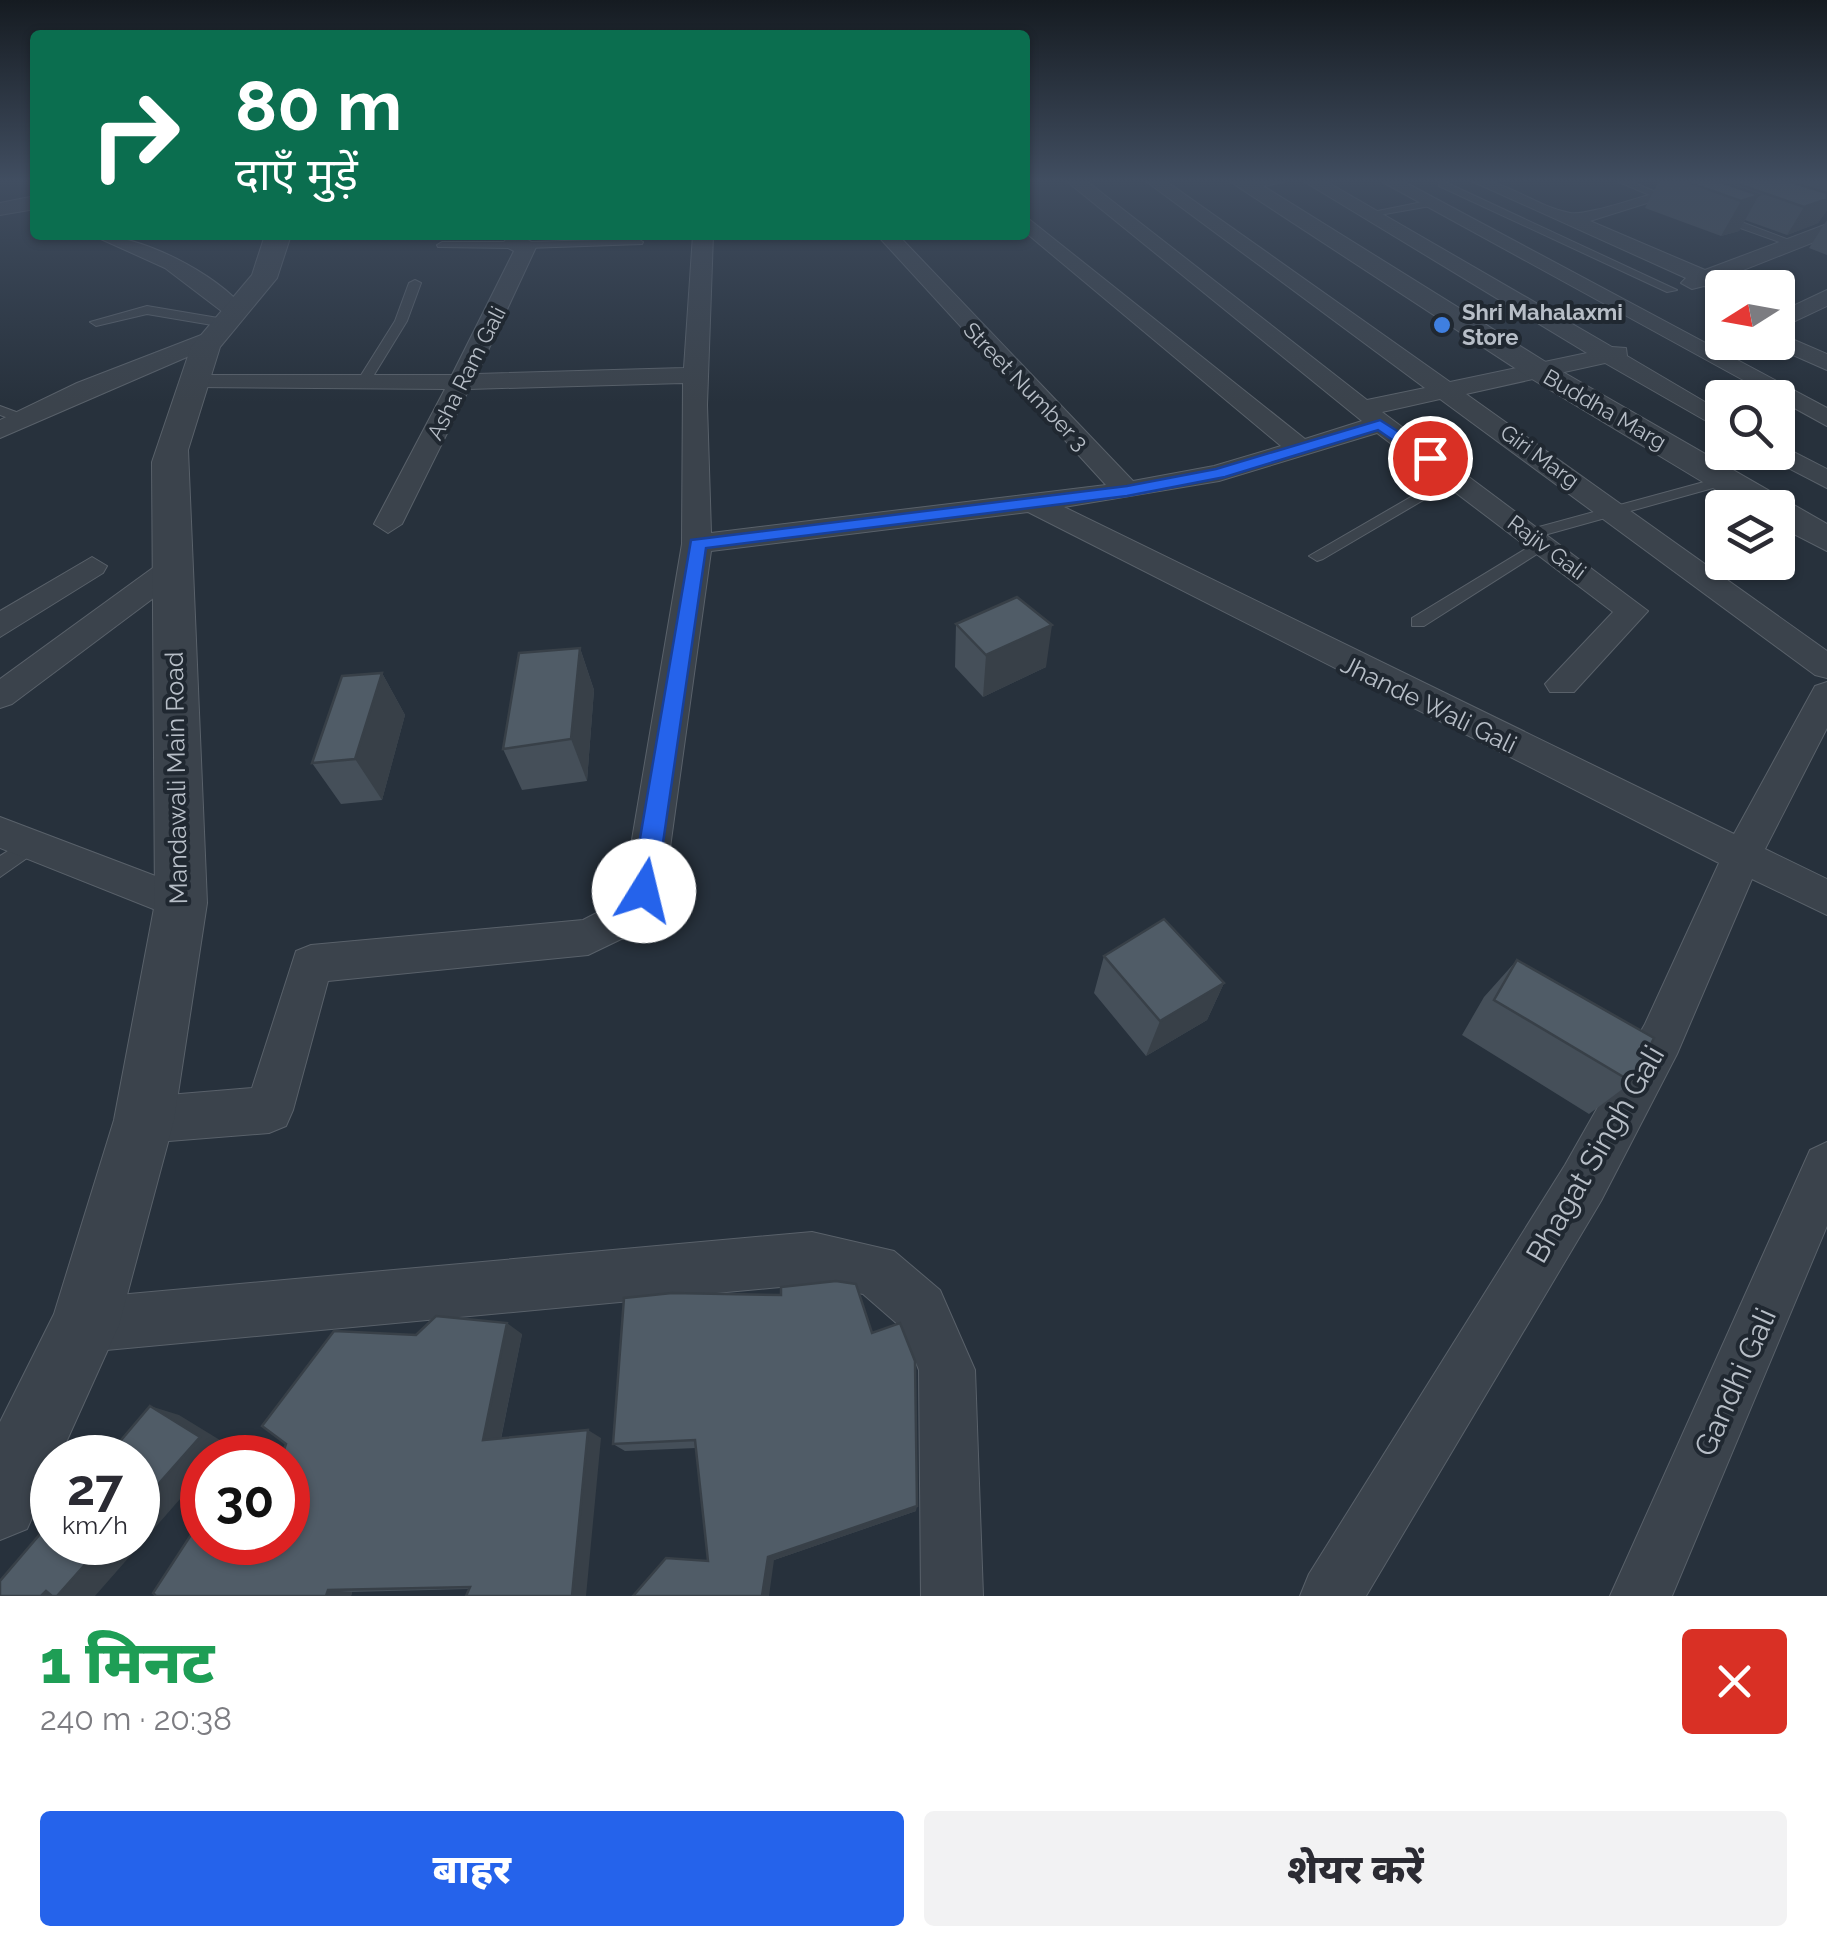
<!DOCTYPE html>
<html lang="hi">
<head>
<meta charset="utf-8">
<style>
  :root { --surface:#fff; --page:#f2f2f3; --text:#2b2b33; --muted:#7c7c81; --accent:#2563eb }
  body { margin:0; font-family:Raleway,"Noto Sans Devanagari",sans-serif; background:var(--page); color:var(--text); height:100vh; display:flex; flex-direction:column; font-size:38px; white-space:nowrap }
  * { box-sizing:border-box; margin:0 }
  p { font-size:32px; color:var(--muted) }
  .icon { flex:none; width:55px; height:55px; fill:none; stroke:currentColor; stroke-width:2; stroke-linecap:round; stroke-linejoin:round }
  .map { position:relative; height:1596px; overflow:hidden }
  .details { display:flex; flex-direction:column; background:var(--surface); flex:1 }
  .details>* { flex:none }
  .top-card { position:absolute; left:30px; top:30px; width:1000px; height:210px; border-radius:10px; box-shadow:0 2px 8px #0004; background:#0b6e4f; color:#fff; overflow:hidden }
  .needle { width:65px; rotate:259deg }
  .tools { position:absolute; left:1705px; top:270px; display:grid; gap:20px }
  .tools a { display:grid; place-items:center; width:90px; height:90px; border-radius:10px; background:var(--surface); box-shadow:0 2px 8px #0004; font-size:50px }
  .speed { position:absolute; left:30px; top:1435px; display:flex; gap:20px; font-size:50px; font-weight:700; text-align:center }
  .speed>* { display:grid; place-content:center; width:130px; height:130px; border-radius:50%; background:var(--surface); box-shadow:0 2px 8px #0004; line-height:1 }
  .speed small { font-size:25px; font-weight:400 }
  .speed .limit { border:15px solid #d22; background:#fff; color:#111 }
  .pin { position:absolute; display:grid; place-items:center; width:85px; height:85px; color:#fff; margin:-42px; border:5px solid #fff; border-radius:50%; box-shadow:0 2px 10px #0007 }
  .me { position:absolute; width:110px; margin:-55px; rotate:9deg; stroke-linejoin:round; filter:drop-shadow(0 0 8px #0008) }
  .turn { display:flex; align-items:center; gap:35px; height:210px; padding:0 40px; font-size:45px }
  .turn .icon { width:130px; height:130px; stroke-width:2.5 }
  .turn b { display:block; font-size:70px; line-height:85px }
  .round { display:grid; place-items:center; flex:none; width:105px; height:105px; border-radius:10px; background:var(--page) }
  .headline { display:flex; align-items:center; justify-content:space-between; height:170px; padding:0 40px }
  h1 { font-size:60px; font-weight:800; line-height:75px; color:#1e9e55 }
  .action { display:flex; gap:20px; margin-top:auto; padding:20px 40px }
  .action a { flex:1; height:115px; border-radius:10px; background:var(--accent); color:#fff; font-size:40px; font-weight:800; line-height:115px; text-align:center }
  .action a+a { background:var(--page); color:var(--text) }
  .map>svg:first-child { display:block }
</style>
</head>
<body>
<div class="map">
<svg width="1827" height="1596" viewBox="0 0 1827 1596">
  <rect width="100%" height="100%" fill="#27313c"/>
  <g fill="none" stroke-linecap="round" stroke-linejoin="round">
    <g stroke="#59616a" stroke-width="2">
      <path id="service" d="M1612,179h13l57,24 -9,2z
        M1439,182h6l232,108 -10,2 -228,-106z
        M1432,200l4,5 -68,12 -5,-3z
        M1715,215h8l74,28 -9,2 -73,-26z
        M638,239l5,3 -1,2 -115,4 -5,-3 5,-3z
        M442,242h70l5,3 -5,3 -74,-1 -1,-2z
        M415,280l6,3 -14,38 -38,62h-10l-1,-3 37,-59 14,-38z
        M147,306l77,13 6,4 -6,4 -77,-13 -51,12 -6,-4z
        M0,406l27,10 2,3 -7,4 -22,-8z
        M1454,472l5,1v6l-136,80 -6,2 -8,-5z
        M1726,476l7,4 -2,3 -201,56 -8,-5 2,-3z
        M1542,539l6,2v6l-124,79h-12v-8z
        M30,837l7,2 3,6 -3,6 -37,26v-21z"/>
    </g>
    <g stroke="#59616a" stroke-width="2">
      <path id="minor" d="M1064,179h20l283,221 58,-12 -282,-209h20l287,203 137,-29 -287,-174h22l290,168 14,1 1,8 95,56v18l-117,-67 -139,31 361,257v27l-12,-3 -375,-276 -58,13 266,199 -74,81h-24l-5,-8 68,-72 -236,-179 -158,48 -155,26 670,327 81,-148 12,-4v46l-62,121 62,30v36l-75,-36 -75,175 -76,147 -235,395h-66l9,-22 256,-409 80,-141 74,-161 -691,-351 -317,39 -47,340 -22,38 -54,26 -260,26 -35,129 -7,16 -17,7 -125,10 -17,-7 -7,-16 7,-16 17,-7 108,-9 44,-137 15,-6 272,-25 29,-15 12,-18 58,-343 1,-161 -214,6 -67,135 -14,9 -14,-9 71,-135 -249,-2 -9,-2 -3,-5 3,-5h265l62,-124 -12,-6 7,-10h20l-3,4 11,6 -60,129 207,-6 9,-133h20l-6,170 4,128 395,-48 -229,-250h21l235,246 81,-15 67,-20 -256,-214v-16l280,223 57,-18z
        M1251,179h45l-50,11 -9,-5z
        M1377,179h22l428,229v18z
        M1467,179c39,-1 66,27 103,34 24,4 112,-34 153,-34l-133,42 115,49 122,-46v13l-104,41 15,10h-16v5l-18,-7 -12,3 -11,-6 5,-5z
        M35,196v13l-35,6v-12z
        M92,235c50,0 122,37 155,76l-3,5h-16l-63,-48z
        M1827,290v16l-49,23v-16z
        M209,332l12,7 -4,5 -217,94v-18l77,-37z
        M1778,333l49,21v16l-57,-25 8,-3z
        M1778,444l49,25v19l-58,-30 -4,-6h13z
        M92,557l15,9 -4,7 -103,64v-26z
        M172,560l11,2 4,7 -4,7 -171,128 -12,4v-29l161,-117z
        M0,817l195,74 6,12 -6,12 -14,5 -181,-72z
        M1827,1142v84l-155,370h-62l200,-446z
        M812,1232l82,19 46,39 35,80 8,226h-62l-2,-226 -17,-42 -39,-34 -51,-10 -727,68 -19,-8 -8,-19 8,-19 19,-8z"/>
    </g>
    <g stroke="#59616a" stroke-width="2">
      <path id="tertiary" d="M1226,179h26l297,185 278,160v27l-49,-25v-18h-32l-219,-132z
        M265,235h26l-14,43 -57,69 -32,103 19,453 -33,217 -55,205 -60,133h-7v15l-25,56 -27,11v-118l54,-108 60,-194 41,-217 -3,-441 39,-115 61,-72z"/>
    </g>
    <use href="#service" fill="#3b434c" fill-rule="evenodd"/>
    <use href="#minor" fill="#3b434c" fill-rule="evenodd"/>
    <use href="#tertiary" fill="#3b434c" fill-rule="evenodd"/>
  </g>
  <path fill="#454f59" d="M1660,179h167v31l-9,13 -31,12 -42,-15 -6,11 -18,5 -76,-28z
    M1827,220v35l-18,-7z
    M956,624l90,43 -63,30 -28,-30z
    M580,648l14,42 -7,91 -65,9 -19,-41z
    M382,673l23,42 -23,85 -41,4 -29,-41z
    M1104,956l120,27 -17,37 -61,36 -52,-63z
    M1517,960l115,122 -43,32 -127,-79 22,-38z
    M624,1298l292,213 -142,49 -66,1 -12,-113 -71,3 -12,-7z
    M522,1334l-21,105 100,-1 -132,151 -117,3 -1,4h-195l132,-54 128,-207z"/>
  <path fill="#384048" d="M1759,195l-20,36 -18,5 20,-35z
    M1827,199v11l-9,13 -31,12 17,-28z
    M1052,625l-6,42 -63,30 3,-42z
    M580,648l14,42 -7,91 -16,-42z
    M382,673l23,42 -23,85 -27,-41z
    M1224,983l-17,37 -61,36 14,-35z
    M507,1323l15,11 -23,114 -16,-8z
    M150,1406l29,9 49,30 -11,13h-15v16l-107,122h-54l5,-5 59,-49h33v-35z
    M588,1430l13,8 -15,158h-14z
    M917,1506l-1,5 -142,49 -5,36h-7l6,-39z
    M328,1590l24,2 -1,4h-25z"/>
  <path fill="#505c67" stroke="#384048" stroke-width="2.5" d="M1679,179h33l47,16 -18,6z
    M1724,179h57l46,14v6l-23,8z
    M1017,597l35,28 -66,30 -30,-31z
    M580,648l-9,91 -68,10 16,-96z
    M382,673l-27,86 -43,4 30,-87z
    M1164,919l60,64 -64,38 -56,-65z
    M1517,960l137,78 -22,44 -138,-82z
    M836,1281l20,3 16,49 28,-10 15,38 2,145 -149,51 -6,39h-129l33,-38 42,3 -13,-121 -82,4 11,-146 48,-5 109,2v-8z
    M436,1316l71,7 -24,117 105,-10 -16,166h-106l4,-9 -142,3 -2,6h-170l-3,-3 49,-75v24h86v-84h-7l5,-14 -24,-18 72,-95 82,4z
    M150,1406l50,31 -62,70v-49h-32z
    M52,1520v22h53l-48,54h-5l-6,-5 -5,5h-41v-15z"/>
  <linearGradient id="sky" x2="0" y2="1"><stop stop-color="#151b21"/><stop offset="0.45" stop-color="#414e61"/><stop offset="1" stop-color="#414e61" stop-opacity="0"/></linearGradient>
  <rect width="1827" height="402" fill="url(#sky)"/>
  <path fill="#2563eb" stroke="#184099" stroke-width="2.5" d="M1380,420l55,35v7h-11l-46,-32 -153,47 -98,19 -421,52 -50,343 -12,10 -9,-3 -4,-7 60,-351 436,-54 89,-17z"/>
  <circle fill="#3f7fe0" stroke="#202831" stroke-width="4" cx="1442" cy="325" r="10"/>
  <g text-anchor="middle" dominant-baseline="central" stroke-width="8" stroke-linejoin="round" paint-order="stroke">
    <g font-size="22" font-weight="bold" fill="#b7bec7" stroke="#202831" text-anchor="start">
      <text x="1462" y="312">Shri Mahalaxmi<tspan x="1462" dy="25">Store</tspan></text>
    </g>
    <g font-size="22" fill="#b7bec7" stroke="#202831">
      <text transform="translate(466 373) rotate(-63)">Asha Ram Gali</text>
      <text transform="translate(1026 386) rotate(46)">Street Number 3</text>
      <text transform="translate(1605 409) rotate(30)">Buddha Marg</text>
      <text transform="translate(1540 456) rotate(36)">Giri Marg</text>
      <text transform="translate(1547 547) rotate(37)">Rajiv Gali</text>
    </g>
    <g font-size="25" fill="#b7bec7" stroke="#202831">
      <text transform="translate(1429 704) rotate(26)">Jhande Wali Gali</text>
      <text transform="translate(176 778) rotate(-91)">Mandawali Main Road</text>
    </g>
    <g font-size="30" fill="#b7bec7" stroke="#202831">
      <text transform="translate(1595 1154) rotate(-60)">Bhagat Singh Gali</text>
      <text transform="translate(1735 1382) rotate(-66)">Gandhi Gali</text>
    </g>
  </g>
</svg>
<div class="tools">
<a><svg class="needle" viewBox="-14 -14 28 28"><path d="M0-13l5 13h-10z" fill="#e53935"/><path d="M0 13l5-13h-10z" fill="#7c7c81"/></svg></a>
<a><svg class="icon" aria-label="search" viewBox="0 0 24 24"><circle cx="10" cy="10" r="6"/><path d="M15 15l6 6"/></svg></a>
<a><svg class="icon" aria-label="layers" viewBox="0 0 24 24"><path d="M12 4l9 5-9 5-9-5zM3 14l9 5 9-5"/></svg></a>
</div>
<div class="speed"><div>27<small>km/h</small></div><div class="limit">30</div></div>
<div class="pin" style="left:1430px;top:458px;background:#d93025"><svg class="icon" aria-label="arrive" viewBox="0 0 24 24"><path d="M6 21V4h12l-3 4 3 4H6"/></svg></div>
<svg class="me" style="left:644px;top:891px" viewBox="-20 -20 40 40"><circle r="19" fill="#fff"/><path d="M0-13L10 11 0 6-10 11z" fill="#2563eb"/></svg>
<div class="top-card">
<div class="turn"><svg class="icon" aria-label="right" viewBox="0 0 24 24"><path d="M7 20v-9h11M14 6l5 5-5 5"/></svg><div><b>80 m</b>दाएँ मुड़ें</div></div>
</div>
</div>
<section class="details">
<div class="headline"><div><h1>1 मिनट</h1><p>240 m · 20:38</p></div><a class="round" style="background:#d93025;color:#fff"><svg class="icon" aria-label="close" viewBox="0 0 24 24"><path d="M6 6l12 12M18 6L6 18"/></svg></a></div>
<div class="action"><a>बाहर</a><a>शेयर करें</a></div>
</section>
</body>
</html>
